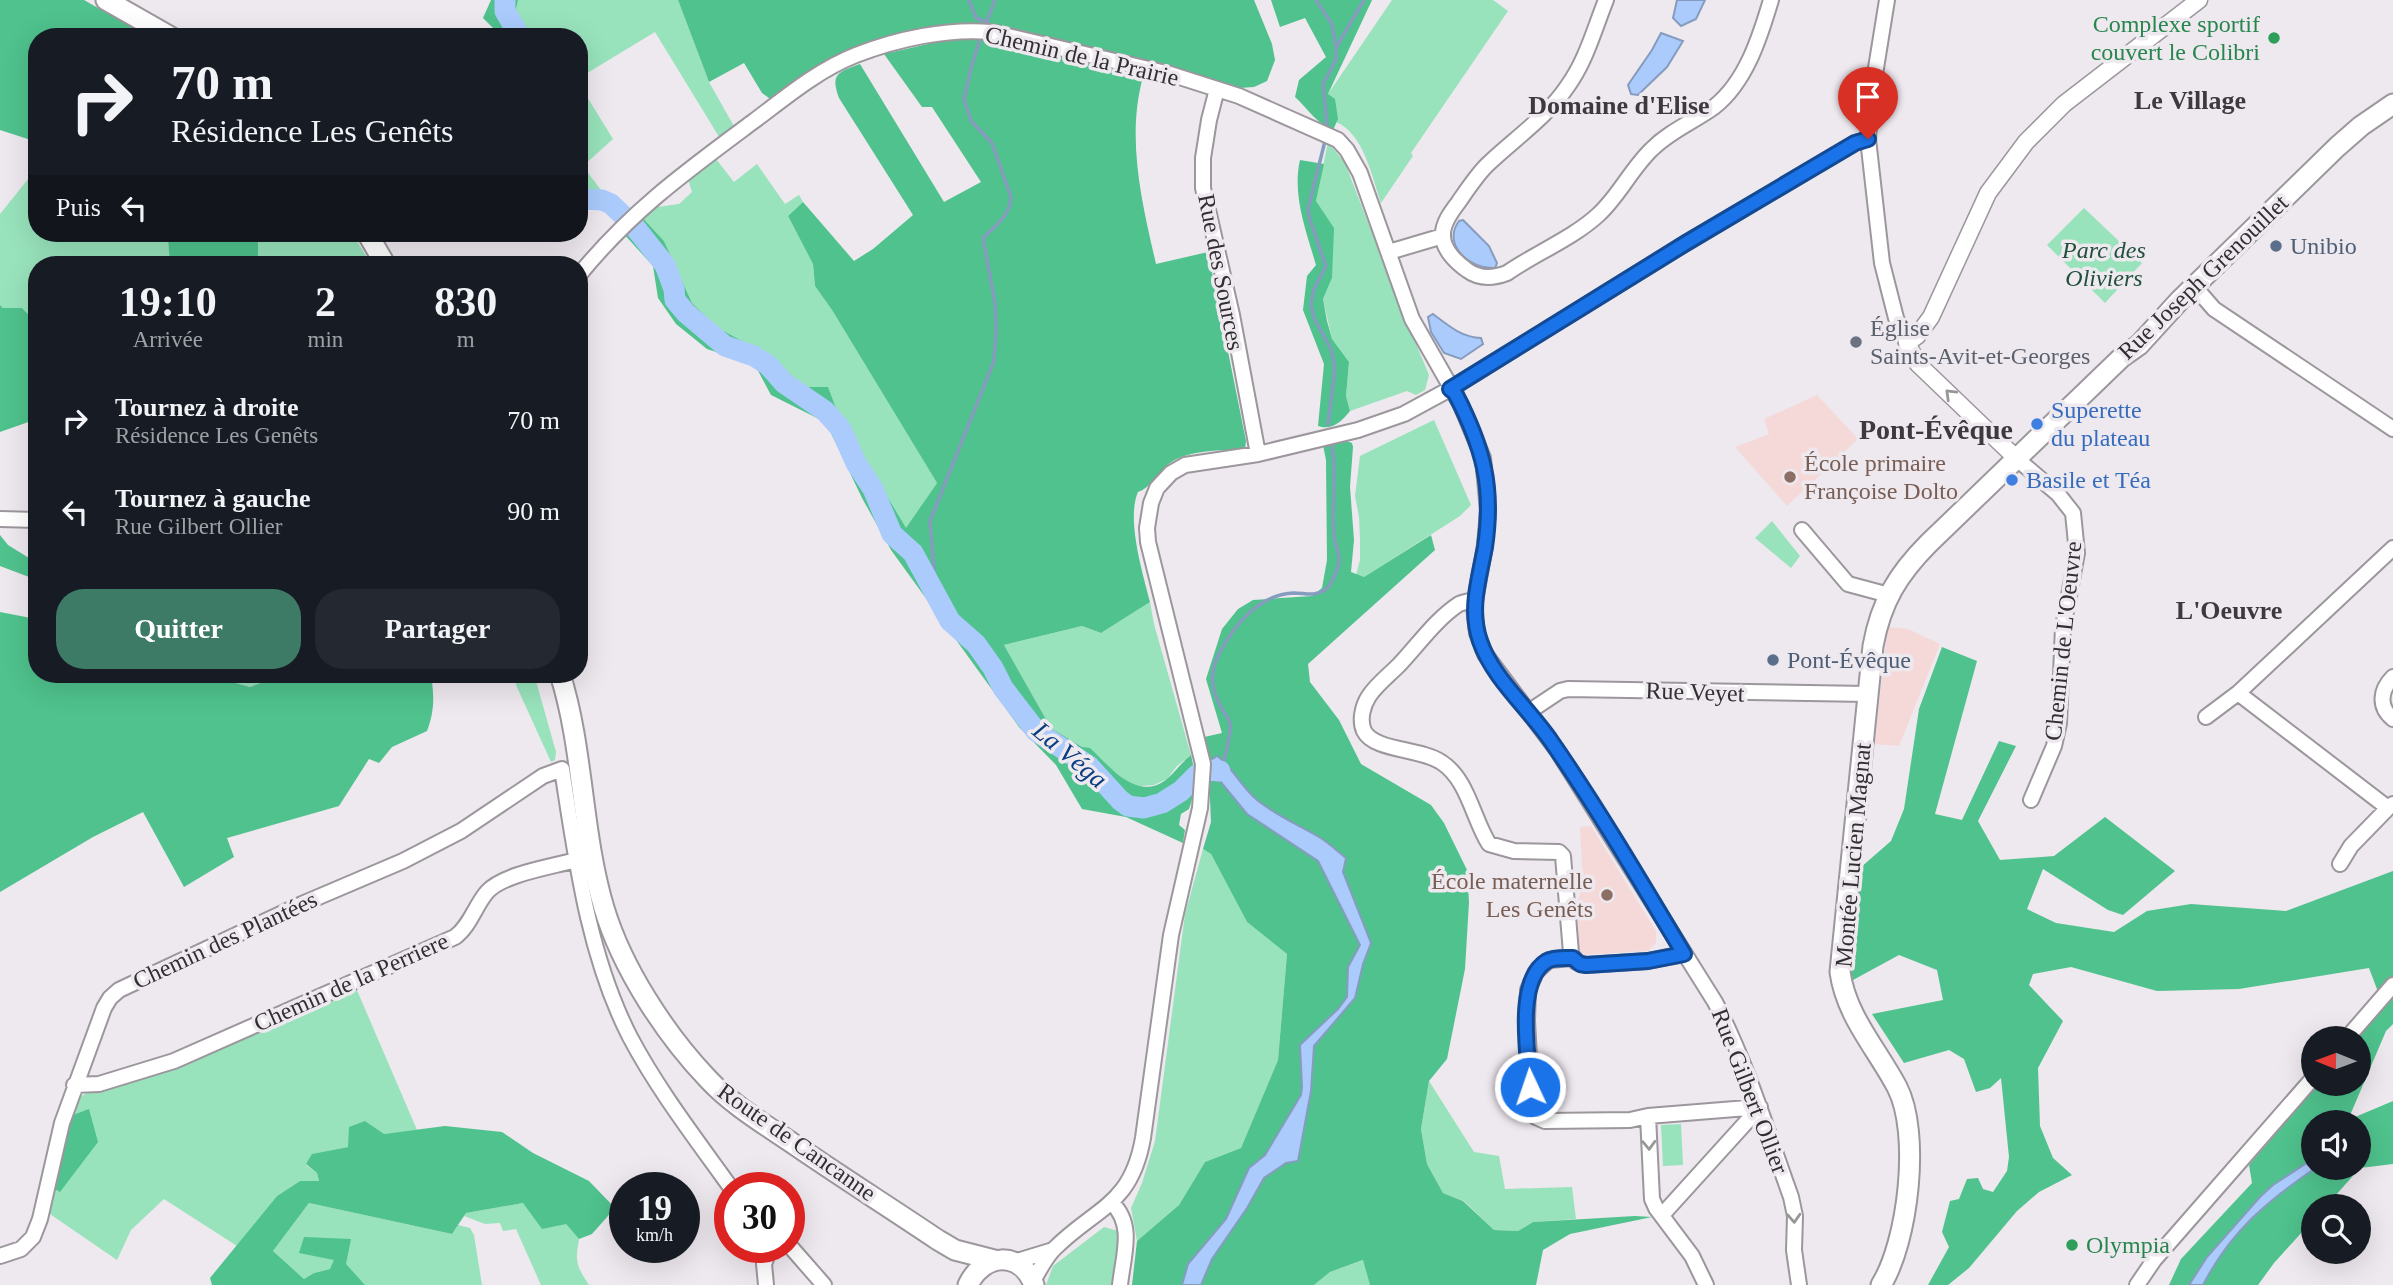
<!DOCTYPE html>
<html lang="fr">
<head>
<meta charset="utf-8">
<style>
  :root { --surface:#171b24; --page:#242831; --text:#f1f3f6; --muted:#9ea1a6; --accent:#3e7b66 }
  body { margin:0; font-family:"Times New Roman",serif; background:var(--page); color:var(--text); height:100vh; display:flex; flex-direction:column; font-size:26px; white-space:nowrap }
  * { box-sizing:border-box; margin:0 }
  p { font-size:23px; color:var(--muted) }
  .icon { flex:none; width:38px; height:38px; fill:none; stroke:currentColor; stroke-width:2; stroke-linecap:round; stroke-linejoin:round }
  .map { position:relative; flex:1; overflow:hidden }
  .details { position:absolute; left:28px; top:256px; width:560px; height:427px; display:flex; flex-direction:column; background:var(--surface); border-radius:28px; box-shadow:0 7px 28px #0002 }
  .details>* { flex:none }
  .hud { position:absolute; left:28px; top:28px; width:560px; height:214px; border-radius:28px; box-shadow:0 7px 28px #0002; background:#171b24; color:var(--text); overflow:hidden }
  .needle { width:46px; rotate:271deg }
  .buttons { position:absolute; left:2301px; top:1026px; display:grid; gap:14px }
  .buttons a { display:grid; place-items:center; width:70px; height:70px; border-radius:50%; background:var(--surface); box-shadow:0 7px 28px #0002; font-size:35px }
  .speed { position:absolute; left:609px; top:1172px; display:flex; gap:14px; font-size:35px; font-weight:700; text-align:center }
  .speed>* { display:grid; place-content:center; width:91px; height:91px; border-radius:50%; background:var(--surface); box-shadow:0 7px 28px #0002; line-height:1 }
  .speed small { font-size:18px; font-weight:400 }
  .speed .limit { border:10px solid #d22; background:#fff; color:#111 }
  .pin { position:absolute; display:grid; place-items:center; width:60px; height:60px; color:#fff; margin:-72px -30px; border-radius:50% 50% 50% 0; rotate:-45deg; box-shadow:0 0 7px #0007 }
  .pin .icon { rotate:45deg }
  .me { position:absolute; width:77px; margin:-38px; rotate:357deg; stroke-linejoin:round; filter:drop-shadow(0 0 5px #0008) }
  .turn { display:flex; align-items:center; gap:24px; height:147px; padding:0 28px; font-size:32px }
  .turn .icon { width:91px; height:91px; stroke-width:2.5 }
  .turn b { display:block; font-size:49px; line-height:60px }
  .then { display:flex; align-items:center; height:66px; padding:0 28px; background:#0003; gap:14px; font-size:26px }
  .eta { display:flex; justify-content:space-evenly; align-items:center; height:119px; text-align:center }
  .eta b { font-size:42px; font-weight:700; line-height:49px }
  .button { display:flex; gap:14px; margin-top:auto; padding:14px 28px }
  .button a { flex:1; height:80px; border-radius:28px; background:var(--accent); color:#fff; font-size:28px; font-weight:700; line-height:80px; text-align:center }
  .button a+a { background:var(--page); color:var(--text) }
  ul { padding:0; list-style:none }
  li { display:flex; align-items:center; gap:21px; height:91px; padding:0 28px }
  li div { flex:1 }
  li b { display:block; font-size:26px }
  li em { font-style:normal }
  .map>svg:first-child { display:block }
</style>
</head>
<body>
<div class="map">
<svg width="2393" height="1285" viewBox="0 0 2393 1285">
  <rect width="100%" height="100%" fill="#eee8ef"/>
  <path fill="#f4d9d8" d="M1817,395l41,44 -71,67 -52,-59 34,-13 -5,-15z
    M1888,627l20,2 32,15 -41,102 -25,-2z
    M1591,826l65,105v12l-8,8 -66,4 -3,-8 -3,-38 7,-28 -3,-54z"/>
  <path fill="#98e3bc" d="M518,0h160l31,82 26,46 -14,12 -66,-108 -76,46v-41h-52l-11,-27z
    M1392,0h101l15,11 -97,142 2,3 -32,47c-9,-26 -17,-69 -45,-81l1,-3 -9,-25z
    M579,84l34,55 -30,27 23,31 -14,-4 -13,1z
    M1328,142l17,21 56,145 28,67 -4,15 -9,5 -9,-4 -57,20 -4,-15 3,-34 -17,-23 -9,-40 9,-21 -1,-24 -15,-53z
    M716,159l18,23 23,-18 28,40 14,-9 4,7 -15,14 25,48 2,22 17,24 105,173 -31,46 -67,-113 -11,-28 -23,-1 -37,-32 -50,-27 -26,-25 -28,-62 -24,-26 10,-7 29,-4 13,-12 -4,-13z
    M37,168v65h104l1,7h26l2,24h-133v59l-15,-15h-19l-3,-3v-91z
    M2084,208l58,55 -37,40 -58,-58z
    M258,233h94l19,31h-113z
    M1434,420l37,85 -11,11 -96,61 -8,-2 4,-15v-21l-1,-22 -4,-21 5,-40z
    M1772,521l28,35 -9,12 -36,-30z
    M1150,602l4,22 37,131 -14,11 -10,13 -13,6 -13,1 -10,-2 -49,-37 -31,-19 -47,-83 78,-19 19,7z
    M204,674h58l2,8 -14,5z
    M517,674h17l22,78 -1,8 -4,2 -35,-77z
    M1203,849l8,5 36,68 40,32 -9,106 -37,88 -36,14 -26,43 -42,36 -6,-33 11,-25 13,-42 30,-227z
    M356,988l61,142 -33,4 -36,13 -35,7 -7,11 11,8 2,8h-19l-23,15 -40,50 -73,-47 -33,31 -14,30 -70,-48 28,-113 19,-9 11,-1 52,-15z
    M1429,1081l45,71 25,4 6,33 67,-2 4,32 -43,3 -15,9 -24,-1 -30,-29 -21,-8 -16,-29 -6,-35z
    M1681,1124l2,41 -20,1 -2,-41z
    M309,1203l143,31 6,-9 12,3 4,7 8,50h-117l-20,-21 5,-25 -20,30 -16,4 -10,6 -31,-28z
    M523,1203l43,21 13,15c-4,23 -3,26 10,46h-48l-25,-56 -13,2 -3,-8 -15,1 -21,-8 2,-3z
    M1104,1227l14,4 3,8 -6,46h-69l7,-19z
    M1364,1260l6,25h-56l16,-13z"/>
  <path fill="#4fc28d" d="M0,0h84l65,37h-112v105l-37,-12z
    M491,0h27l-2,10 11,27h-25l-19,-19z
    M678,0h576l18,44 3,16 -8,21 -13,6 -15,1 -89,-25 -149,-36 -146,21 -82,53 -11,-8 -18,-30 -35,19z
    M1271,0h101l-44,94 7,5 3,20 -5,11c-19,-9 -23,-19 -38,-33l4,-17 27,-23 -21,-39 -25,9z
    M974,36l59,11 110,30c-17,61 -1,126 13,187l52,-12 38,189 -1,8c-24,2 -55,0 -75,14 -12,9 -19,25 -32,29 -12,27 5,82 12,110l-49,31 -19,-7 -78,19 47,83 31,19 8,1c19,18 49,56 78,30 8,-7 14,-16 23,-23 5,21 5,34 -2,54l-8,5 -2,11 6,5 -2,13 -57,-26 -44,-8 -26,-44 -37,-38 -128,-177 -29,-52 -33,-69 -6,-8 -52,-26 -16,-30 -48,-16 -31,-25 -18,-26 -5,-32 -30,-33 17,-18 24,26 28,62 26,25 50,27 37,32h23l11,29 67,112 31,-45 -105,-173 -17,-24 -2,-22 -25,-48 15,-14 51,59 19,-12 40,-34 -74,-117c-9,-24 -1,-26 21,-34l84,138 37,-20 -49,-75h-10l-38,-53 66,-15z
    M1300,160l24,4 -8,37 18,27 -2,50 -9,21 4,22 5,18 17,23 -3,34 4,15c-8,10 -18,20 -32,15l6,-62 -21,-54 4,-34 9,-11c-10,-34 -24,-70 -16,-105z
    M141,233h117v31h-88l-2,-24h-26z
    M0,305l3,3h19l15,15v96l-37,13z
    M1340,439l12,4 1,4 -3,40 4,53 -3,32 13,5 67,-42 4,15 -127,114 2,18 29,38 22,44 70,41 13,18 23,47 2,32 -4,67 -18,90 -18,22 -8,48 6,35 16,29 20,8 31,29 24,1 15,-9 102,-6 17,1 -82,17 -27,16 -7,35h-166l-7,-25 -33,12 -16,13h-182l5,-44 42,-36 26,-43 36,-14 37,-88 9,-106 -40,-32 -36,-68 -8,-5 8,-27 -2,-45 -9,-39 22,-5 -16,-54 16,-50 16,-20 15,-9 59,-4 10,-8 5,-28 -1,-100 -3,-15z
    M0,535l8,10 29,18v17l-37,-14z
    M0,612l31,6 6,-2v58h167l46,13 13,-5 -1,-8h169c3,21 4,36 -4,57l-35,16 -13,16 -10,-4 -30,47 -112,32 7,19 -50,30 -41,-75 -50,25 -93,55z
    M1942,647l35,14 -42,153 27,6 37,-79 17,5 -38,75 22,39 54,-4 51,-39 70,54 -52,44 -15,-5 -65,-41 -16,40 29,14 58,9 33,-21 44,-7 95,7 107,-40v153l-7,7 -38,89 45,-19v63l-33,4 -34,38h-12l-1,14 -39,43 -16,22h-55l8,-16 26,-35 42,-41 38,-26h42v-29l9,-5 -9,-3v-8h-45l-1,37 -40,26 -13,12 -53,60 -18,28h-20l12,-26 71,-76 -3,-18 70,-82h40v-45h-2l26,-33 -14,-37 -130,21 -82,2 -86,-24 -38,7 -4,11 34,36 -25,47 2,58 13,32 19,17 -33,17 -22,19 -48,57 -21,17h-20l21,-38 -7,-15 8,-31 9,-2 8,-20 11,-1 5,11 10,3 14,-21 2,-14 -8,-79 -11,10 -14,4 -12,-33 -15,-9 -45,13 -32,-49 71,-14 -6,-30 -38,-15 -46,25 -3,-14 10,-98 31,-27 13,-32 15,-100z
    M89,1109l9,33 -38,50 -7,-4 17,-72z
    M365,1121l19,13 61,-8 57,6 31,21 56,28 26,27 -23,26 -13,5 -13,-15 -24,5 -19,-26 -57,10 -14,21 -143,-31 -36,48 31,28 10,-6 16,-4 4,-9 -35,-7 5,-16 47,2 -5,25 19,21h-153l-2,-7 67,-82 23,-15h19l-2,-8 -11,-9 6,-10 36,-7 1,-20z"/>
  <path fill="#aacbfc" stroke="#869cbf" stroke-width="2" d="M1677,0h28l-9,19 -15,7 -8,-8z
    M1661,33l22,8 -16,26 -29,28 -7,-1 -3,-9 24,-35z
    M1463,220l26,26 8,17 -2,5c-24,2 -54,-23 -36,-47z
    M1433,314c16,12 28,23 48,24l2,6 -22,15 -17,-6 -13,-21 -3,-15z
    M1217,756c14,9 24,31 40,44 20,16 42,25 62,37 10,6 18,14 27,21l-3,14 28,71 -8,21 -8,34 -41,48 -3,45 -13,70 -12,2 -22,15 -17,30 -35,51 -11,26h-19l6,-21 38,-45 23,-51 16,-13 36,-60 1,-8 -2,-42 38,-36 9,-12 1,-30 12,-22 -42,-84 -71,-47 -27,-33 -14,-2 2,-17z
    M2313,1159l1,8h3c-49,33 -87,65 -114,118h-14l18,-28 53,-60 13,-12z"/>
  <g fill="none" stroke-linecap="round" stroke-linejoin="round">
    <path stroke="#869cbf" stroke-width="3.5" d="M969,0l7,18 11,4
      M1316,0l16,24 4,23v13l-13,24 4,40
      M987,21l8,-21
      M1337,46l27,-46
      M1325,141l-17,68 2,11 16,46 -12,23 -3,15 3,14 17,31 4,19 -7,56
      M929,585l5,-15 -4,-49 64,-160 2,-30 -1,-28 -12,-65c13,-13 27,-22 28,-41l-19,-54 -21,-22 -7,-22 7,-31 9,-29
      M1223,765c2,-10 9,-34 7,-42 -1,-4 -6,-10 -8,-14 -11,-19 -13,-36 -3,-55 15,-29 40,-60 75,-61 11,0 20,4 31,-3 6,-4 13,-20 14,-28 1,-8 -4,-18 -5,-26 -3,-30 3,-60 -2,-90"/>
    <path stroke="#aacbfc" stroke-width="21" d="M505,0v11l15,26
      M579,199l23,1 9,4 23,22 31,39 9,24 1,11 11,13 39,33 29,10 14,9 16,18 41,28 16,18 15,34 17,26 19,45 21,19 37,68 26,23 17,24 10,20 33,43 53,35 31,34 8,6 16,2 18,-5 19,-12 17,-17 9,-4 13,1"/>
    <g stroke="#9c969d" stroke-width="18">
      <path id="minor" d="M1606,0c-12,30 -20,61 -39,87 -21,31 -53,52 -80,78 -11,11 -20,25 -29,38 -7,9 -16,21 -15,33 0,14 14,27 24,34 12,9 27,8 40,3 29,-20 66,-35 91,-58 21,-19 33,-46 54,-66 18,-18 41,-27 62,-42 32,-25 46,-70 57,-107
        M1887,0l-16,99 -3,40 14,124 14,55 11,25
        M1217,89l-8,31 -6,38v30l29,127 26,139
        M1389,252l54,-16
        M579,275c53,-65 109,-105 175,-154 32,-24 64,-51 102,-66 41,-16 92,-27 135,-23l179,42 69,22 99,44 9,10 13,23 52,146 49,86 22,53 5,53 -3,34 -11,61 3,27 8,21 72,96 158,252c32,62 52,129 76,195l4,19 -1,34 5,35
        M2194,286l20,23 179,120
        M2017,459l41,35 15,19 4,40 -14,74 -4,96 -5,23 -23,54
        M0,519l37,1
        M1802,530l46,54 41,11
        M2393,548l-155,145 150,115 5,-4
        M1475,600c-5,1 -11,2 -16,4 -23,15 -41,41 -60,61 -10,10 -22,19 -30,31 -6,9 -10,24 -5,35 10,20 56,17 77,31 27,17 32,57 48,82l25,7 45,1 4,4 8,97 5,9 10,3 62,-4 36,-7
        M2393,677c-13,13 -15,30 0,42
        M1530,711l30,-20 8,-2 300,5
        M2206,717l32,-24
        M2340,864l11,-18 37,-38
        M1573,958l-24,2 -13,12 -8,18 -1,31 5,89 4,7 9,4 85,-1 18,-4
        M2347,1038l46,-53
        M74,1085l25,-1 75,-23 281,-124c15,-11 20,-31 32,-45 16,-18 64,-25 89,-32
        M1112,1203c23,22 11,53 8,82
        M1663,1214l97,-107
        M789,1245l35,40
        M0,1256l21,-7 12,-12 7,-18 22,-96 42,-115 6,-10 9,-8 183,-86 101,-43 58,-30 82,-55 19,-7c14,90 26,186 68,268 28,53 66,102 101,151
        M1014,1262l39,-12
        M1033,1281c6,-10 12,-23 21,-32 42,-42 77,-43 89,-111l28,-203 29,-127 3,-44 -55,-222 -1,-14 4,-25 6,-15 14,-15 14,-8 73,-11 100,-24 46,-16 46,-25 236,-146 169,-100 13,-4
        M766,1285l-2,-21 6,-16
        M1706,1285l-14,-29 -36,-48 -4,-9 -4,-83 112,-9
        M2137,1285l17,-25 160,-183"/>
    </g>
    <g stroke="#9c969d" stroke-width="19">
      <path id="tertiary" d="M2017,459l-99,-95 -11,-21 10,-7 14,-19 57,-124 38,-51 38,-38 135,-104"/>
    </g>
    <g stroke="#9c969d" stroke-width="23">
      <path id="secondary" d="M106,0l65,37
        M367,233l18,31
        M560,674c24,76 21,157 44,234 18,60 61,126 104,171 23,25 56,45 84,64 48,33 97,64 146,97l17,10 39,10
        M968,1285c15,-32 53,-35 66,0
        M1881,1285c27,-43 40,-152 16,-198 -20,-38 -51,-71 -57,-115l33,-326c8,-44 25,-72 56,-103l193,-186 17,-12 41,-45 157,-153 24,-21 32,-22"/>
    </g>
    <use href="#minor" stroke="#fff" stroke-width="14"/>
    <use href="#tertiary" stroke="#fff" stroke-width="16"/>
    <use href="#secondary" stroke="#fff" stroke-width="19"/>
  </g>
  <defs><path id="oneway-chevron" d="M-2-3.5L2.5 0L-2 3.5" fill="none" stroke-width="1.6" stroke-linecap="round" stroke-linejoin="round" transform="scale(1.75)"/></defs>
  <g stroke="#989798">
    <use href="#oneway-chevron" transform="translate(1950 394) rotate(-136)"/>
    <use href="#oneway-chevron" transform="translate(1649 1145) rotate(88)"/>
    <use href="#oneway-chevron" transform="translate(1794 1218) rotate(87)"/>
  </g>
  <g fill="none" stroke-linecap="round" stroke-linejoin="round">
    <g stroke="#114b97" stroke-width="18">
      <path id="route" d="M1530,1087c-2,-32 -15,-107 17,-126 7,-4 18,-3 26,-3l7,6 6,1 62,-4 36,-7c-43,-72 -86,-145 -133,-213 -22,-32 -59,-64 -71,-100 -11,-32 -1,-61 5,-94 9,-61 -2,-100 -30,-154l-5,-4 236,-146 169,-100 13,-4"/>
    </g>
    <use href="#route" stroke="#1a73e8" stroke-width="12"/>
  </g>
  <g fill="#2e9e5b" stroke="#eee8ef" stroke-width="2.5">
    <circle cx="2274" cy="38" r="7"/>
    <circle cx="2072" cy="1245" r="7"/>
  </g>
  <g fill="#5c6f8a" stroke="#eee8ef" stroke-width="2.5">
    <circle cx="2276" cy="246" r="7"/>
    <circle cx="1773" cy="660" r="7"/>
  </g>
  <circle fill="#6b7280" stroke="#eee8ef" stroke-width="2.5" cx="1856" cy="342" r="7"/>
  <g fill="#3f7fe0" stroke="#eee8ef" stroke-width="2.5">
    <circle cx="2037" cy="424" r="7"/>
    <circle cx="2012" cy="480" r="7"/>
  </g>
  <g fill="#8d6e63" stroke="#eee8ef" stroke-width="2.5">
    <circle cx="1790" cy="477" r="7"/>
    <circle cx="1607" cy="895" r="7"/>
  </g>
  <g text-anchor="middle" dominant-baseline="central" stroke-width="7" stroke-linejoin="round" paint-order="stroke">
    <g font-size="24" fill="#27864d" stroke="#eee8ef" text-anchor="end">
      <text x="2260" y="24">Complexe sportif<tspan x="2260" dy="28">couvert le Colibri</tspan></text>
      <text x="2086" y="1245" text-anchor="start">Olympia</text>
    </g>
    <g font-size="24" fill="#312f32" stroke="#eee8ef">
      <text transform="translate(1082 56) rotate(13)">Chemin de la Prairie</text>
      <text transform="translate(1221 272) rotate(79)">Rue des Sources</text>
      <text transform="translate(2203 277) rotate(-44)">Rue Joseph Grenouillet</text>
      <text transform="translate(2063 641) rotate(-84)">Chemin de L'Oeuvre</text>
      <text transform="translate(1695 692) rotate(2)">Rue Veyet</text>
      <text transform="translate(1853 855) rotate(-85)">Montée Lucien Magnat</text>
      <text transform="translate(225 940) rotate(-25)">Chemin des Plantées</text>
      <text transform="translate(351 982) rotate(-24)">Chemin de la Perriere</text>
      <text transform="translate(1750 1091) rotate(69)">Rue Gilbert Ollier</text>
      <text transform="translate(797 1142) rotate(35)">Route de Cancanne</text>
    </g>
    <g font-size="24" fill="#4e5e75" stroke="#eee8ef" text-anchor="start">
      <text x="2290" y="246">Unibio</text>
      <text x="1787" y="660">Pont-Évêque</text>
    </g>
    <g font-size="24" font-style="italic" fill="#21503a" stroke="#eee8ef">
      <text x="2104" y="250">Parc des<tspan x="2104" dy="28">Oliviers</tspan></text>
    </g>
    <g font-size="24" fill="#5b616d" stroke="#eee8ef" text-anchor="start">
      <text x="1870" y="328">Église<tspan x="1870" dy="28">Saints-Avit-et-Georges</tspan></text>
    </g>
    <g font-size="24" fill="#366cbe" stroke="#eee8ef" text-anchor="start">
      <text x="2051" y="410">Superette<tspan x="2051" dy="28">du plateau</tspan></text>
      <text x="2026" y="480">Basile et Téa</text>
    </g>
    <g font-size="24" fill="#785e54" stroke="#eee8ef" text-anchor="start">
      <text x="1804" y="463">École primaire<tspan x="1804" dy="28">Françoise Dolto</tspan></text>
      <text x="1593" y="881" text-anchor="end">École maternelle<tspan x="1593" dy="28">Les Genêts</tspan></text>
    </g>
    <g font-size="26" font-weight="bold" fill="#3e393f" stroke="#eee8ef">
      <text x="2190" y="100">Le Village</text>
      <text x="1619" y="105">Domaine d'Elise</text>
      <text x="2229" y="610">L'Oeuvre</text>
    </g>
    <g font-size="26" font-style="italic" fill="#083d82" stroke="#eee8ef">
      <text transform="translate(1070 755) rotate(40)">La Véga</text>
    </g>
    <g font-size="28" font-weight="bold" fill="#3e393f" stroke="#eee8ef">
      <text x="1936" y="429">Pont-Évêque</text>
    </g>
  </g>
</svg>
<div class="buttons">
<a><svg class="needle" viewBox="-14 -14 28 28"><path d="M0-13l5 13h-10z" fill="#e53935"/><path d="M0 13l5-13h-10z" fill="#9ea1a6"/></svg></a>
<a><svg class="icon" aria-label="sound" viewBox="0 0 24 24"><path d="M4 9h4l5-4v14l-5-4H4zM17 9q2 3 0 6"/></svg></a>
<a><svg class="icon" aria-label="search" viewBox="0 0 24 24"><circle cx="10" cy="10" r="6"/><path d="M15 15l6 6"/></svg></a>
</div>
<div class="speed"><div>19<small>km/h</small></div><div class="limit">30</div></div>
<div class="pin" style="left:1868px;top:139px;background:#d93025"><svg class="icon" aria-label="arrive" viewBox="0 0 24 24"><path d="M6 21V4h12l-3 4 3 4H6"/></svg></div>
<svg class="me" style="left:1530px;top:1087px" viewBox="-20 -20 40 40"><circle r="17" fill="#1a73e8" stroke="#fff" stroke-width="3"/><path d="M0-11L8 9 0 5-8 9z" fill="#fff"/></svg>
<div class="hud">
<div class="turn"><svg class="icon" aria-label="right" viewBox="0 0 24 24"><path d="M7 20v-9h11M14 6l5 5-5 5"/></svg><div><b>70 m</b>Résidence Les Genêts</div></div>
<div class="then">Puis<svg class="icon" aria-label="left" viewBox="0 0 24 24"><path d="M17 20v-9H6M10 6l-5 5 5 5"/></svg></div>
</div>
<section class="details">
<div class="eta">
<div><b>19:10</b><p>Arrivée</p></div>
<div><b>2</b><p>min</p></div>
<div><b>830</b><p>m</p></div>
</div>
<ul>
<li><svg class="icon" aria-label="right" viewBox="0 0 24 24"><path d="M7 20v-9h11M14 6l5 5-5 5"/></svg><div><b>Tournez à droite</b><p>Résidence Les Genêts</p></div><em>70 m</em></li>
<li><svg class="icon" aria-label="left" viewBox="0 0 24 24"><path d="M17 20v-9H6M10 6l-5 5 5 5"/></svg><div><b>Tournez à gauche</b><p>Rue Gilbert Ollier</p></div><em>90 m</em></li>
</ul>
<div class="button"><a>Quitter</a><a>Partager</a></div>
</section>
</div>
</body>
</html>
